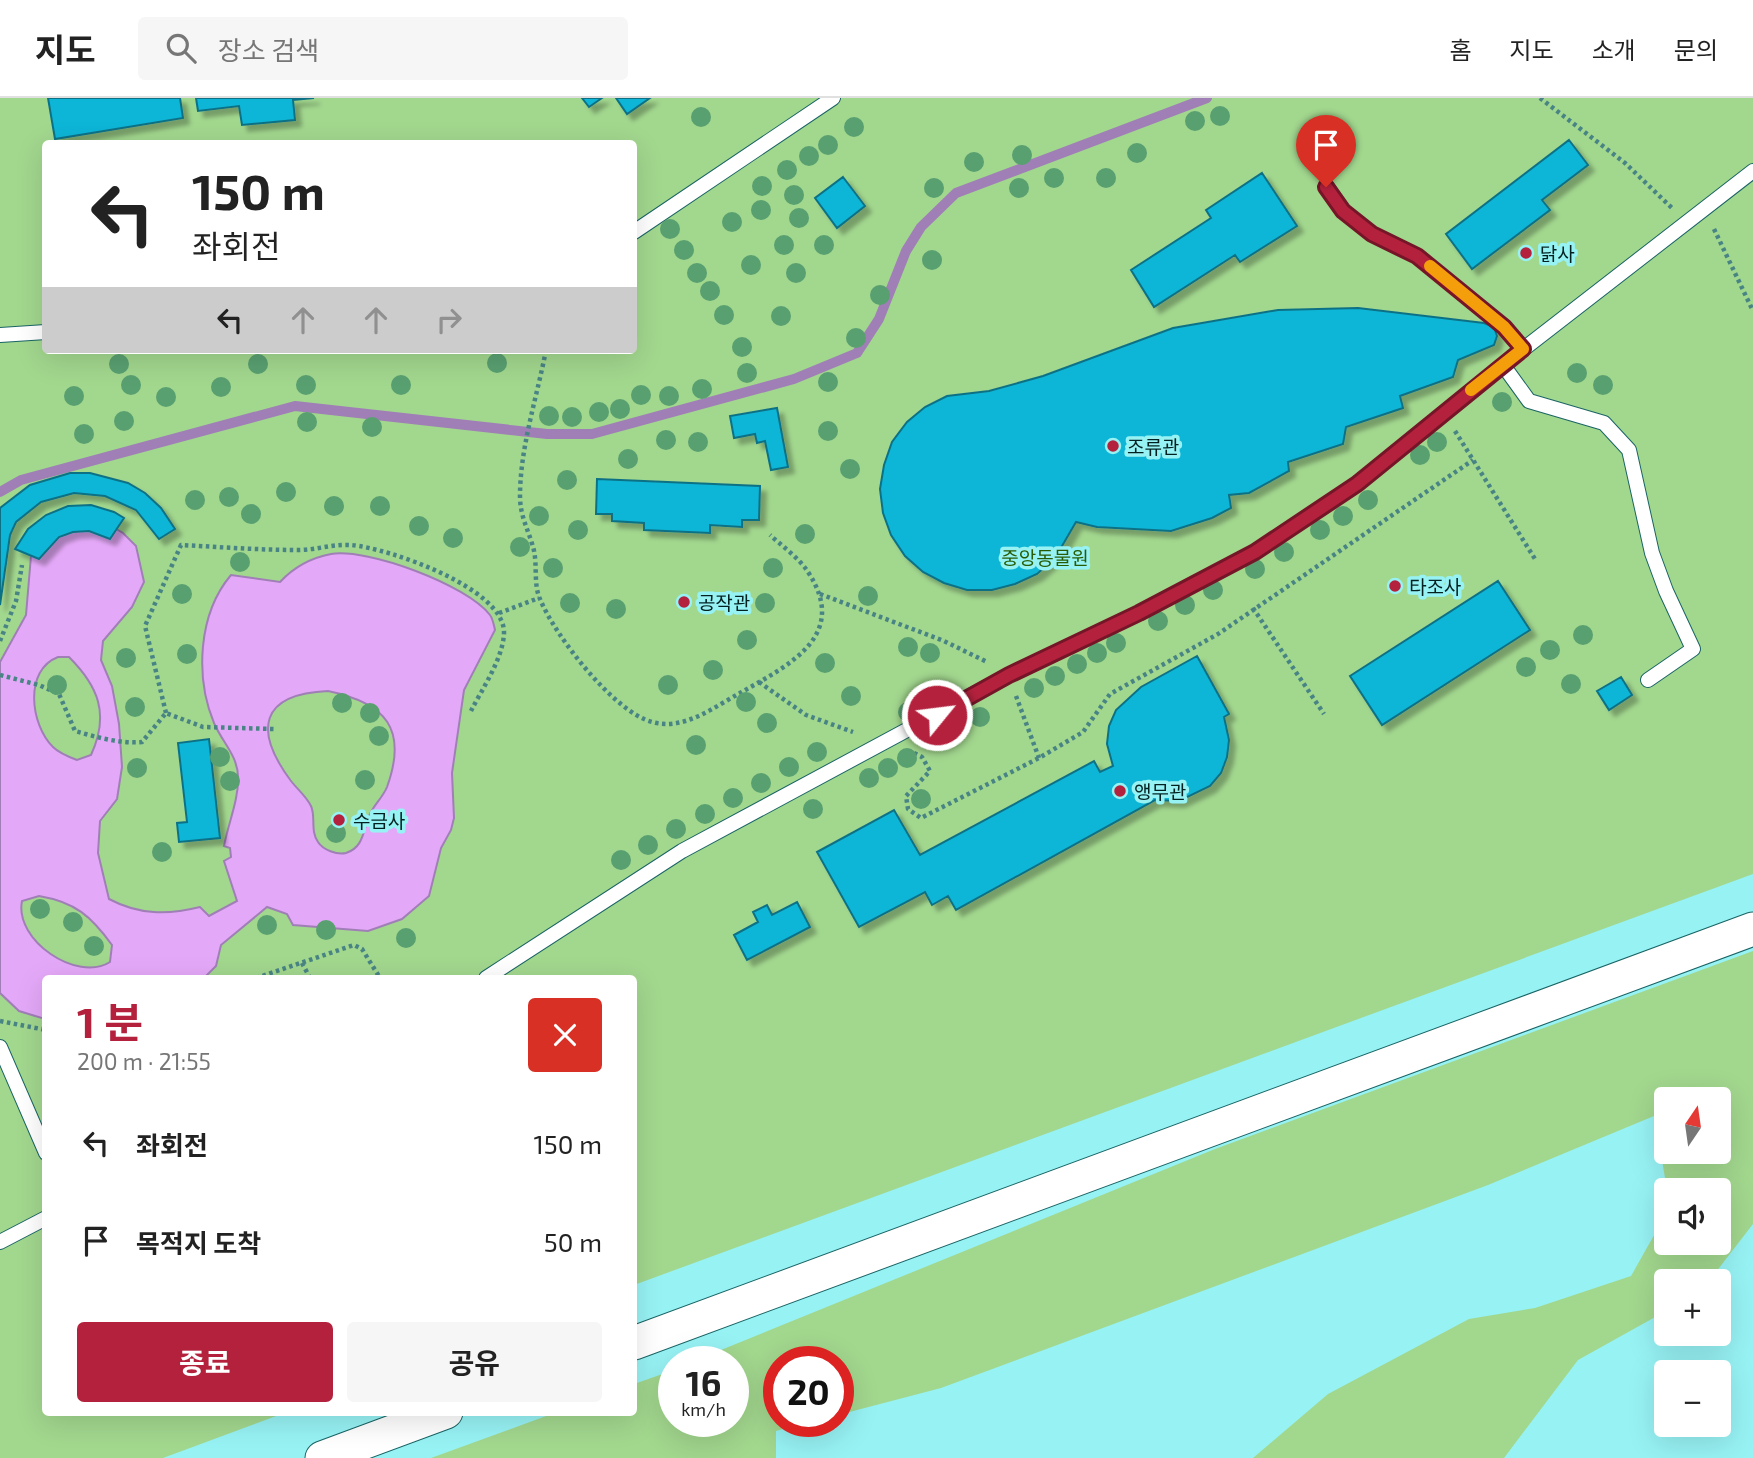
<!DOCTYPE html>
<html lang="ko">
<head>
<meta charset="utf-8">
<style>
  :root { --surface:#fff; --page:#f6f6f6; --text:#222; --muted:#767676; --line:#e0e0e0; --accent:#b4213d }
  body { margin:0; font-family:"Exo 2","Noto Sans KR",sans-serif; background:var(--page); color:var(--text); height:100vh; display:flex; flex-direction:column; font-size:26px; white-space:nowrap }
  * { box-sizing:border-box; margin:0 }
  p { font-size:23px; color:var(--muted) }
  .icon { flex:none; width:38px; height:38px; fill:none; stroke:currentColor; stroke-width:2; stroke-linecap:round; stroke-linejoin:round }
  .map { position:relative; flex:1; overflow:hidden }
  .side { position:absolute; left:42px; top:877px; width:595px; height:441px; display:flex; flex-direction:column; background:var(--surface); border-radius:7px; box-shadow:0 7px 28px #0002 }
  .side>* { flex:none }
  .hud { position:absolute; left:42px; top:42px; width:595px; height:214px; border-radius:7px; box-shadow:0 7px 28px #0002; background:#fff; color:var(--text); overflow:hidden }
  .needle { width:46px; rotate:13deg }
  .fabs { position:absolute; left:1654px; top:989px; display:grid; gap:14px }
  .fabs a { display:grid; place-items:center; width:77px; height:77px; border-radius:7px; background:var(--surface); box-shadow:0 7px 28px #0002; font-size:35px }
  .speed { position:absolute; left:658px; top:1248px; display:flex; gap:14px; font-size:35px; font-weight:700; text-align:center }
  .speed>* { display:grid; place-content:center; width:91px; height:91px; border-radius:50%; background:var(--surface); box-shadow:0 7px 28px #0002; line-height:1 }
  .speed small { font-size:18px; font-weight:400 }
  .speed .limit { border:10px solid #d22; background:#fff; color:#111 }
  .pin { position:absolute; display:grid; place-items:center; width:60px; height:60px; color:#fff; margin:-72px -30px; border-radius:50% 50% 50% 0; rotate:-45deg; box-shadow:0 0 7px #0007 }
  .pin .icon { rotate:45deg }
  .me { position:absolute; width:77px; margin:-38px; rotate:61deg; stroke-linejoin:round; filter:drop-shadow(0 0 5px #0008) }
  .turn { display:flex; align-items:center; gap:24px; height:147px; padding:0 35px; font-size:32px }
  .turn .icon { width:91px; height:91px; stroke-width:2.5 }
  .turn b { display:block; font-size:49px; line-height:60px }
  .lanes { display:flex; align-items:center; height:66px; padding:0 35px; background:#0003; justify-content:center; gap:35px; direction:ltr }
  .lanes .off { opacity:.35 }
  .round { display:grid; place-items:center; flex:none; width:74px; height:74px; border-radius:7px; background:var(--page) }
  .headline { display:flex; align-items:center; justify-content:space-between; height:119px; padding:0 35px }
  h1 { font-size:42px; font-weight:700; line-height:52px; color:var(--accent) }
  .action { display:flex; gap:14px; margin-top:auto; padding:14px 35px }
  .action a { flex:1; height:80px; border-radius:7px; background:var(--accent); color:#fff; font-size:28px; font-weight:700; line-height:80px; text-align:center }
  .action a+a { background:var(--page); color:var(--text) }
  ul { padding:0; list-style:none }
  li { display:flex; align-items:center; gap:21px; height:98px; padding:0 35px }
  li div { flex:1 }
  li b { display:block; font-size:26px }
  li em { font-style:normal }
  header { display:flex; align-items:center; gap:42px; box-sizing:border-box; height:98px; padding:0 35px; background:var(--surface); border-bottom:2px solid var(--line) }
  header strong { font-size:33px }
  nav { display:flex; gap:38px; margin-inline-start:auto; font-size:24px }
  .search { width:490px; height:63px; background:var(--page); display:flex; align-items:center; gap:18px; box-sizing:border-box; padding:0 24px; border-radius:7px; color:var(--muted); font-size:26px }
  .map>svg:first-child { display:block }
</style>
</head>
<body>
<header>
<strong>지도</strong>
<div class="search"><svg class="icon" aria-label="search" viewBox="0 0 24 24"><circle cx="10" cy="10" r="6"/><path d="M15 15l6 6"/></svg>장소 검색</div>
<nav><a>홈</a><a>지도</a><a>소개</a><a>문의</a></nav>
</header>
<div class="map">
<svg width="1753" height="1360" viewBox="0 0 1753 1360">
  <defs>
    <filter id="shadow"><feDropShadow dx="6" dy="6" stdDeviation="2" flood-color="#0004"/></filter>
  </defs>
  <rect width="100%" height="100%" fill="#97f2f4"/>
  <path fill="#a2d78e" fill-rule="evenodd" d="M0,0h1753v776l-1119,411v-307h-588v434h241l-124,46h-163zM46,46h588v206h-588z
    M1753,853v273l-44,57h-43v30l-88,49 -74,98h-251l75,-64 141,-75 66,-11 96,-32 35,-62v28h52v-52h-51l-6,-36 57,-2v-53h-9l1,-7 -17,7h-27v12l-178,74 -547,203 -103,27v-53h-59v59h34l-37,10v27h-345l126,-46h77v-28l40,-14v51h59v-59l-39,-1 521,-212z"/>
  <path fill="#e4a8f8" stroke="#a07fb7" stroke-width="2" fill-rule="evenodd" d="M106,425l17,10 13,13 8,36 -12,25 -29,34 -2,19 11,26 7,38 3,43 -5,32 -17,22 -2,32 11,46c30,16 59,16 91,8l9,9 28,-15 -13,-40 7,-4 -1,-9 -6,-2c4,-22 15,-47 14,-69 0,-21 -16,-35 -24,-54 -19,-46 -16,-109 17,-148l49,7c14,-15 30,-24 51,-28 37,-6 136,31 159,61 3,4 4,11 5,15l-31,60 -12,83 2,45 -3,12 -10,18 -12,48 -27,23 -34,12 -75,-6 -6,-11 -20,-7 -46,38 -5,21 -12,12h-158l-1,41 -26,-8 -19,-18v-331l26,-47 5,-59 5,-9 17,-17zM58,559h11c29,29 41,57 22,98l-14,5c-8,-3 -18,-7 -24,-13 -23,-23 -29,-77 5,-90zM328,593c58,12 80,38 59,96 -4,10 -13,18 -17,27 -7,14 -5,33 -24,39 -9,2 -23,-3 -28,-11 -8,-11 -2,-25 -7,-36 -5,-10 -13,-16 -20,-25 -38,-51 -31,-87 37,-90zM39,798c36,6 52,20 73,49l-2,17c-33,21 -96,-22 -88,-61z"/>
  <g fill="none" stroke-linecap="round" stroke-linejoin="round">
    <path stroke="#a07fb7" stroke-width="10" d="M0,394l21,-12 274,-74 252,28h45l202,-55 63,-26 22,-34 27,-68 15,-24 35,-34 251,-95"/>
  </g>
  <path fill="#0db5d6" stroke="#0f7186" stroke-width="2" filter="url(#shadow)" d="M48,0h132l3,20 -128,21z
    M196,0h118l-21,2 2,20 -53,5 -3,-19 -41,5z
    M582,0h20l-13,9z
    M616,0h34l-23,16z
    M1569,42l19,25 -46,35 8,10 -78,59 -26,-35z
    M1262,75l35,53 -57,36 -5,-7 -81,52 -23,-37 80,-52 -5,-8z
    M843,79l22,29 -28,22 -22,-30z
    M1358,210l126,15 10,4 3,9 -3,9 -36,15 -5,17 -53,19 3,12 -57,19 -3,17 -55,18 1,9 -40,22 -20,2 2,13 -19,10 -41,13 -74,-4 -21,-5 -21,36 -18,16 -22,10 -23,6h-25l-23,-7 -21,-11 -18,-16 -14,-21 -8,-22 -3,-24 4,-24 8,-23 15,-20 18,-15 22,-11 42,-5 54,-15 130,-48 105,-18z
    M777,310l11,59 -17,3 -6,-29 -8,2 -2,-9 -21,4 -4,-22z
    M70,375h20l38,10 17,10 16,15 14,21 -16,10 -23,-29 -31,-14 -31,-3 -33,9 -25,20 -6,13 -10,70v-97l30,-23z
    M597,381l163,7 -1,34h-17v7l-32,-2v8l-66,-3v-7l-32,-2v-7h-16z
    M91,407l23,7 10,6 -14,21 -21,-8 -16,1 -14,5 -20,22 -24,-10 13,-20 18,-14 22,-9z
    M1498,483l32,49 -148,95 -32,-49z
    M1197,558l32,58 -5,3 5,23 -2,17 -6,16 -11,13 -31,15 -24,-1 -199,110 -8,-14 -16,9 -7,-13 -66,35 -42,-75 77,-42 26,45 174,-94 6,11 13,-6 -6,-22 2,-18 7,-16 25,-23z
    M1621,579l11,18 -23,15 -12,-19z
    M209,641l11,99 -41,4 -2,-19 10,-1 -9,-79z
    M797,804l13,25 -63,33 -13,-25 24,-13 -5,-10 14,-7 5,10z"/>
  <g fill="none" stroke-linecap="round" stroke-linejoin="round">
    <g stroke="#1a6465" stroke-width="16">
      <path id="service" d="M1327,89l16,24 29,23 45,22 87,71 19,22
        M634,134l199,-134
        M0,237l46,-3
        M1503,267l26,36 75,22 25,27 23,103 14,38 27,58 -45,31
        M486,880l196,-127 327,-176 130,-62 116,-61 102,-68 146,-119 250,-194
        M0,949l46,106
        M0,1144l46,-24"/>
    </g>
    <g stroke="#1a6465" stroke-width="35">
      <path id="tertiary" d="M634,1245l1119,-414
        M322,1360l124,-46"/>
    </g>
    <path stroke="#498485" stroke-width="4.5" stroke-dasharray="3.5 3.5" stroke-linecap="butt" d="M1540,0l85,65 47,45
      M1714,131l39,82
      M546,252c-9,47 -26,98 -26,146 0,20 8,33 13,51 5,16 0,37 7,52 15,37 74,113 112,123 32,9 62,-15 88,-29 49,-28 110,-57 68,-121 -9,-14 -26,-26 -38,-37
      M1455,333l80,128
      M820,496l124,47 43,21
      M1253,510l71,106
      M499,515l40,-15
      M0,543l16,-40 6,-36
      M0,577l39,10 20,9 16,37c21,6 45,13 67,11l24,-29 37,14 71,2
      M759,584l47,33 47,17
      M1016,598l23,62
      M166,615l-21,-87 36,-81c39,2 78,5 117,5 18,0 34,-6 53,-5 37,3 154,43 153,88 -1,26 -22,56 -33,78
      M914,655l8,4 8,14 -24,25 2,13 13,9 118,-60 44,-26 27,-38 108,-60 255,-174
      M302,865l8,15
      M256,880l98,-33 8,4 18,29
      M0,923l46,9"/>
    <use href="#service" stroke="#fff" stroke-width="14"/>
    <use href="#tertiary" stroke="#fff" stroke-width="33"/>
  </g>
  <g fill="#59a071">
    <circle cx="1220" cy="18" r="10"/>
    <circle cx="701" cy="19" r="10"/>
    <circle cx="1195" cy="23" r="10"/>
    <circle cx="854" cy="29" r="10"/>
    <circle cx="828" cy="47" r="10"/>
    <circle cx="1137" cy="55" r="10"/>
    <circle cx="1022" cy="57" r="10"/>
    <circle cx="809" cy="58" r="10"/>
    <circle cx="974" cy="64" r="10"/>
    <circle cx="787" cy="72" r="10"/>
    <circle cx="1054" cy="80" r="10"/>
    <circle cx="1106" cy="80" r="10"/>
    <circle cx="762" cy="88" r="10"/>
    <circle cx="934" cy="90" r="10"/>
    <circle cx="1019" cy="90" r="10"/>
    <circle cx="794" cy="97" r="10"/>
    <circle cx="761" cy="112" r="10"/>
    <circle cx="799" cy="120" r="10"/>
    <circle cx="732" cy="124" r="10"/>
    <circle cx="670" cy="131" r="10"/>
    <circle cx="784" cy="147" r="10"/>
    <circle cx="824" cy="147" r="10"/>
    <circle cx="684" cy="152" r="10"/>
    <circle cx="932" cy="162" r="10"/>
    <circle cx="751" cy="167" r="10"/>
    <circle cx="697" cy="175" r="10"/>
    <circle cx="796" cy="175" r="10"/>
    <circle cx="710" cy="193" r="10"/>
    <circle cx="880" cy="197" r="10"/>
    <circle cx="724" cy="217" r="10"/>
    <circle cx="781" cy="218" r="10"/>
    <circle cx="856" cy="240" r="10"/>
    <circle cx="742" cy="249" r="10"/>
    <circle cx="497" cy="265" r="10"/>
    <circle cx="119" cy="266" r="10"/>
    <circle cx="258" cy="266" r="10"/>
    <circle cx="747" cy="275" r="10"/>
    <circle cx="1577" cy="275" r="10"/>
    <circle cx="828" cy="284" r="10"/>
    <circle cx="131" cy="287" r="10"/>
    <circle cx="306" cy="287" r="10"/>
    <circle cx="401" cy="287" r="10"/>
    <circle cx="1603" cy="287" r="10"/>
    <circle cx="221" cy="289" r="10"/>
    <circle cx="702" cy="291" r="10"/>
    <circle cx="641" cy="297" r="10"/>
    <circle cx="74" cy="298" r="10"/>
    <circle cx="669" cy="298" r="10"/>
    <circle cx="166" cy="299" r="10"/>
    <circle cx="1502" cy="304" r="10"/>
    <circle cx="620" cy="311" r="10"/>
    <circle cx="599" cy="314" r="10"/>
    <circle cx="549" cy="318" r="10"/>
    <circle cx="572" cy="319" r="10"/>
    <circle cx="124" cy="323" r="10"/>
    <circle cx="307" cy="324" r="10"/>
    <circle cx="372" cy="329" r="10"/>
    <circle cx="828" cy="333" r="10"/>
    <circle cx="84" cy="336" r="10"/>
    <circle cx="666" cy="342" r="10"/>
    <circle cx="698" cy="344" r="10"/>
    <circle cx="1437" cy="344" r="10"/>
    <circle cx="1420" cy="357" r="10"/>
    <circle cx="628" cy="361" r="10"/>
    <circle cx="850" cy="371" r="10"/>
    <circle cx="567" cy="382" r="10"/>
    <circle cx="286" cy="394" r="10"/>
    <circle cx="229" cy="399" r="10"/>
    <circle cx="195" cy="402" r="10"/>
    <circle cx="1368" cy="402" r="10"/>
    <circle cx="334" cy="408" r="10"/>
    <circle cx="380" cy="408" r="10"/>
    <circle cx="251" cy="416" r="10"/>
    <circle cx="539" cy="418" r="10"/>
    <circle cx="1343" cy="418" r="10"/>
    <circle cx="419" cy="428" r="10"/>
    <circle cx="578" cy="432" r="10"/>
    <circle cx="1320" cy="432" r="10"/>
    <circle cx="805" cy="436" r="10"/>
    <circle cx="453" cy="440" r="10"/>
    <circle cx="520" cy="449" r="10"/>
    <circle cx="1284" cy="454" r="10"/>
    <circle cx="240" cy="464" r="10"/>
    <circle cx="553" cy="470" r="10"/>
    <circle cx="773" cy="470" r="10"/>
    <circle cx="1255" cy="471" r="10"/>
    <circle cx="1213" cy="492" r="10"/>
    <circle cx="182" cy="496" r="10"/>
    <circle cx="868" cy="498" r="10"/>
    <circle cx="570" cy="505" r="10"/>
    <circle cx="765" cy="505" r="10"/>
    <circle cx="1185" cy="507" r="10"/>
    <circle cx="616" cy="511" r="10"/>
    <circle cx="1158" cy="523" r="10"/>
    <circle cx="1583" cy="537" r="10"/>
    <circle cx="747" cy="542" r="10"/>
    <circle cx="1116" cy="545" r="10"/>
    <circle cx="908" cy="549" r="10"/>
    <circle cx="1550" cy="552" r="10"/>
    <circle cx="930" cy="555" r="10"/>
    <circle cx="1097" cy="555" r="10"/>
    <circle cx="187" cy="556" r="10"/>
    <circle cx="126" cy="560" r="10"/>
    <circle cx="825" cy="565" r="10"/>
    <circle cx="1077" cy="566" r="10"/>
    <circle cx="1526" cy="569" r="10"/>
    <circle cx="713" cy="572" r="10"/>
    <circle cx="1055" cy="578" r="10"/>
    <circle cx="1571" cy="586" r="10"/>
    <circle cx="57" cy="587" r="10"/>
    <circle cx="668" cy="587" r="10"/>
    <circle cx="1034" cy="590" r="10"/>
    <circle cx="938" cy="597" r="10"/>
    <circle cx="851" cy="598" r="10"/>
    <circle cx="746" cy="604" r="10"/>
    <circle cx="342" cy="605" r="10"/>
    <circle cx="135" cy="609" r="10"/>
    <circle cx="908" cy="614" r="10"/>
    <circle cx="370" cy="615" r="10"/>
    <circle cx="980" cy="619" r="10"/>
    <circle cx="767" cy="625" r="10"/>
    <circle cx="951" cy="635" r="10"/>
    <circle cx="379" cy="638" r="10"/>
    <circle cx="696" cy="647" r="10"/>
    <circle cx="817" cy="654" r="10"/>
    <circle cx="220" cy="659" r="10"/>
    <circle cx="907" cy="660" r="10"/>
    <circle cx="789" cy="669" r="10"/>
    <circle cx="137" cy="670" r="10"/>
    <circle cx="888" cy="670" r="10"/>
    <circle cx="869" cy="680" r="10"/>
    <circle cx="365" cy="682" r="10"/>
    <circle cx="230" cy="683" r="10"/>
    <circle cx="761" cy="685" r="10"/>
    <circle cx="733" cy="700" r="10"/>
    <circle cx="921" cy="701" r="10"/>
    <circle cx="813" cy="711" r="10"/>
    <circle cx="705" cy="716" r="10"/>
    <circle cx="676" cy="731" r="10"/>
    <circle cx="336" cy="735" r="10"/>
    <circle cx="648" cy="747" r="10"/>
    <circle cx="162" cy="754" r="10"/>
    <circle cx="621" cy="762" r="10"/>
    <circle cx="40" cy="811" r="10"/>
    <circle cx="73" cy="824" r="10"/>
    <circle cx="267" cy="827" r="10"/>
    <circle cx="326" cy="832" r="10"/>
    <circle cx="406" cy="840" r="10"/>
    <circle cx="94" cy="848" r="10"/>
  </g>
  <g fill="none" stroke-linecap="round" stroke-linejoin="round">
    <g stroke="#751528" stroke-width="18">
      <path id="route" d="M937,617l72,-40 130,-62 116,-61 102,-68 166,-135 -19,-22 -87,-71 -45,-22 -29,-23 -17,-24"/>
    </g>
    <use href="#route" stroke="#b4213d" stroke-width="12"/>
    <path stroke="#f59e0b" stroke-width="12" d="M1430,168l74,61 19,22 -52,41"/>
  </g>
  <g fill="#b4213d" stroke="#97f2f4" stroke-width="2.5">
    <circle cx="1526" cy="155" r="7"/>
    <circle cx="1113" cy="348" r="7"/>
    <circle cx="1395" cy="488" r="7"/>
    <circle cx="684" cy="504" r="7"/>
    <circle cx="1120" cy="693" r="7"/>
    <circle cx="339" cy="722" r="7"/>
  </g>
  <g text-anchor="middle" dominant-baseline="central" stroke-width="7" stroke-linejoin="round" paint-order="stroke">
    <g font-size="19" fill="#022020" stroke="#97f2f4" text-anchor="start">
      <text x="1540" y="155">닭사</text>
      <text x="1127" y="348">조류관</text>
      <text x="1409" y="488">타조사</text>
      <text x="698" y="504">공작관</text>
      <text x="1134" y="693">앵무관</text>
      <text x="353" y="722">수금사</text>
    </g>
    <g font-size="19" fill="#275c05" stroke="#97f2f4">
      <text x="1045" y="459">중앙동물원</text>
    </g>
  </g>
</svg>
<div class="fabs">
<a><svg class="needle" viewBox="-14 -14 28 28"><path d="M0-13l5 13h-10z" fill="#e53935"/><path d="M0 13l5-13h-10z" fill="#767676"/></svg></a>
<a><svg class="icon" aria-label="sound" viewBox="0 0 24 24"><path d="M4 9h4l5-4v14l-5-4H4zM17 9q2 3 0 6"/></svg></a>
<a>+</a>
<a>−</a>
</div>
<div class="speed"><div>16<small>km/h</small></div><div class="limit">20</div></div>
<div class="pin" style="left:1326px;top:89px;background:#d93025"><svg class="icon" aria-label="arrive" viewBox="0 0 24 24"><path d="M6 21V4h12l-3 4 3 4H6"/></svg></div>
<svg class="me" style="left:937px;top:617px" viewBox="-20 -20 40 40"><circle r="17" fill="#b4213d" stroke="#fff" stroke-width="3"/><path d="M0-11L8 9 0 5-8 9z" fill="#fff"/></svg>
<div class="hud">
<div class="turn"><svg class="icon" aria-label="left" viewBox="0 0 24 24"><path d="M17 20v-9H6M10 6l-5 5 5 5"/></svg><div><b>150 m</b>좌회전</div></div>
<div class="lanes"><svg class="icon" aria-label="left" viewBox="0 0 24 24"><path d="M17 20v-9H6M10 6l-5 5 5 5"/></svg><svg class="icon off" aria-label="ahead" viewBox="0 0 24 24"><path d="M12 20V5M6 11l6-6 6 6"/></svg><svg class="icon off" aria-label="ahead" viewBox="0 0 24 24"><path d="M12 20V5M6 11l6-6 6 6"/></svg><svg class="icon off" aria-label="right" viewBox="0 0 24 24"><path d="M7 20v-9h11M14 6l5 5-5 5"/></svg></div>
</div>
<section class="side">
<div class="headline"><div><h1>1 분</h1><p>200 m · 21:55</p></div><a class="round" style="background:#d93025;color:#fff"><svg class="icon" aria-label="close" viewBox="0 0 24 24"><path d="M6 6l12 12M18 6L6 18"/></svg></a></div>
<ul>
<li><svg class="icon" aria-label="left" viewBox="0 0 24 24"><path d="M17 20v-9H6M10 6l-5 5 5 5"/></svg><div><b>좌회전</b></div><em>150 m</em></li>
<li><svg class="icon" aria-label="arrive" viewBox="0 0 24 24"><path d="M6 21V4h12l-3 4 3 4H6"/></svg><div><b>목적지 도착</b></div><em>50 m</em></li>
</ul>
<div class="action"><a>종료</a><a>공유</a></div>
</section>
</div>
</body>
</html>
